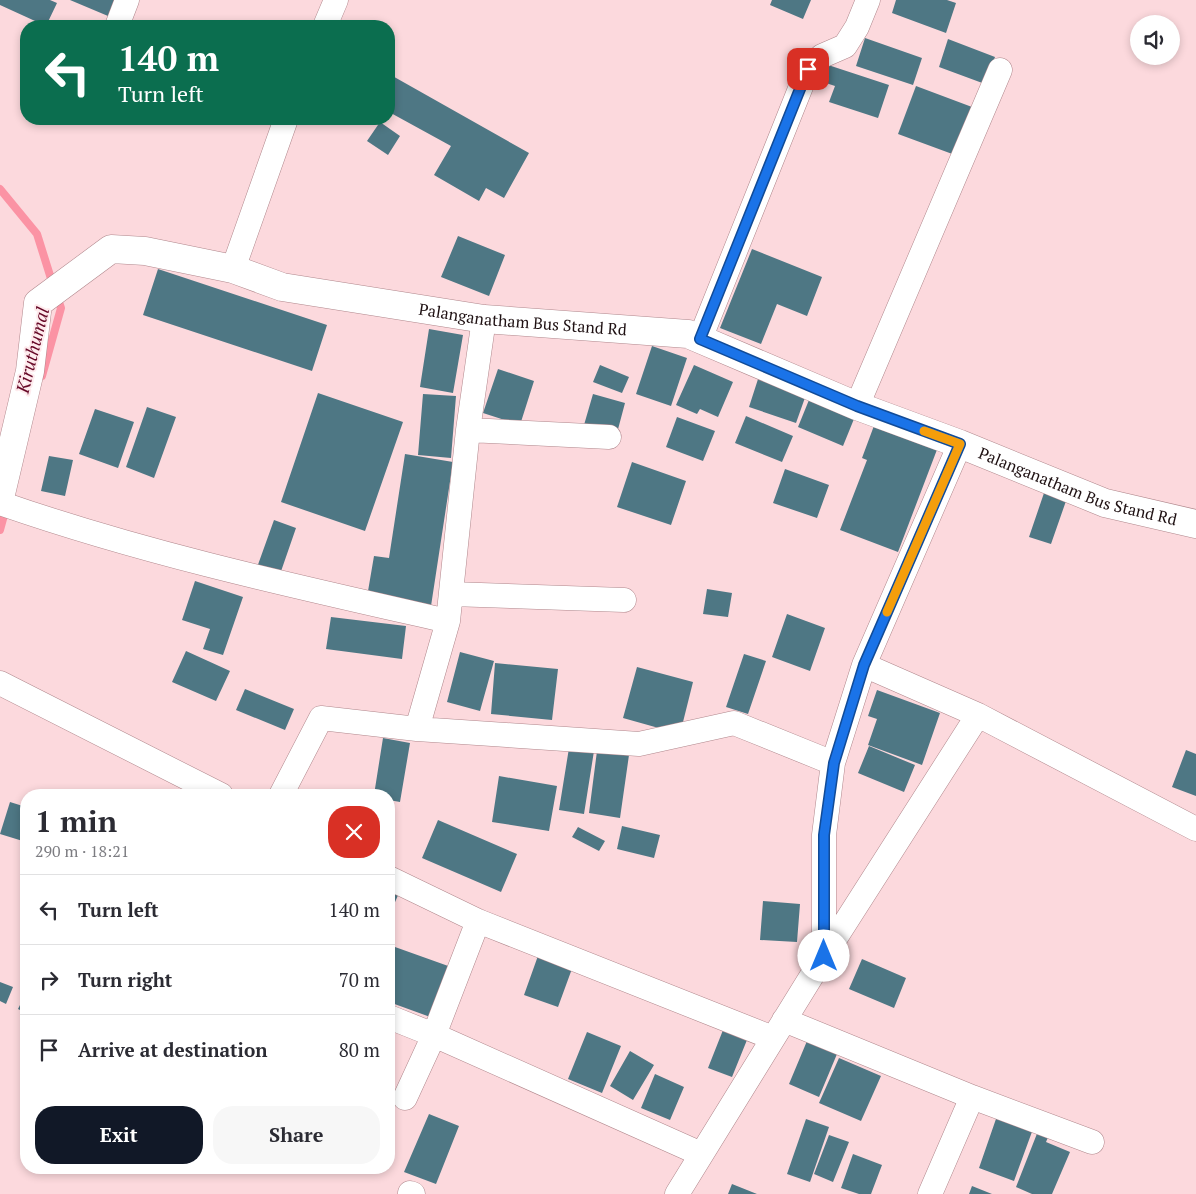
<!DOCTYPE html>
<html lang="en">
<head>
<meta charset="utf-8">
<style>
  :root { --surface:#fff; --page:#f7f7f7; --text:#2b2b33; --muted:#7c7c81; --line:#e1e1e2; --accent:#111827 }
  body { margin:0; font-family:"PT Serif",serif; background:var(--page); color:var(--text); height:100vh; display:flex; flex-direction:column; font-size:19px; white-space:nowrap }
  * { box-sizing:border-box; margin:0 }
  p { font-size:16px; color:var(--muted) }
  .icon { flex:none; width:28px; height:28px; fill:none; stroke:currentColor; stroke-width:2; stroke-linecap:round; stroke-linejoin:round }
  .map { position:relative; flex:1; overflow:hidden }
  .details { position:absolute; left:20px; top:789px; width:375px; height:385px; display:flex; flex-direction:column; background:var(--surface); border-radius:20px; box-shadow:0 2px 8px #0003 }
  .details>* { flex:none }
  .top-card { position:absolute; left:20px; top:20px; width:375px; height:105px; border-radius:20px; box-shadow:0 2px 8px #0003; background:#0b6e4f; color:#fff; overflow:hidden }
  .buttons { position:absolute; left:1130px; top:15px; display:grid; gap:10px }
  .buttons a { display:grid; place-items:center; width:50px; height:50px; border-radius:50%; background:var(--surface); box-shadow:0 2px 8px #0003; font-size:25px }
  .pin { position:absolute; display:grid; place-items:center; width:42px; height:42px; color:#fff; margin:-21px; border-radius:10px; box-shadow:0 2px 8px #0006 }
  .me { position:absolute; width:55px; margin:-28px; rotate:0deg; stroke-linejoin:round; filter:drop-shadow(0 0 4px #0008) }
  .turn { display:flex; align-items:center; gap:18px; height:105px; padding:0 15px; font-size:22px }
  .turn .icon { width:65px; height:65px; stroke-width:2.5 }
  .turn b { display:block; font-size:35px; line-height:42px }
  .round { display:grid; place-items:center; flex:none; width:52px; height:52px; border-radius:20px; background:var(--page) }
  .head { display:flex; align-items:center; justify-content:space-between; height:85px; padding:0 15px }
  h1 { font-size:30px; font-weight:600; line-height:38px }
  .primary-button { display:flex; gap:10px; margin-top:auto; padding:10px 15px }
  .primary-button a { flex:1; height:58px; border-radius:20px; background:var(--accent); color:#fff; font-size:20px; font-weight:600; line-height:58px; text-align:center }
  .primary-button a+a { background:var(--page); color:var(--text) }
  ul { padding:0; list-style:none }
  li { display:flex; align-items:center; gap:15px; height:70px; padding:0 15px; border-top:1px solid var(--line) }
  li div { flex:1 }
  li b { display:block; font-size:19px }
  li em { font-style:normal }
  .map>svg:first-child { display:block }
</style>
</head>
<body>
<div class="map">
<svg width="1196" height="1194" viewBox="0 0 1196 1194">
  <rect width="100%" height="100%" fill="#fcd9dd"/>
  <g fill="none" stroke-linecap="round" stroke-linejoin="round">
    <path stroke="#fb93a4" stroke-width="8" d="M0,189l37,45 16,51
      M42,376l19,-68 -4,-12
      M0,530l6,-22"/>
  </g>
  <path fill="#4e7784" d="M0,0h50l7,3 -11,23 -46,-21z
    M70,0h45l-7,16z
    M772,0h39l-8,19 -33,-14z
    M896,0h51l9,3 -10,30 -54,-20z
    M865,38l57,20 -9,27 -57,-19z
    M948,39l47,18 -10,27 -46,-17z
    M822,63l67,22 -11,33 -49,-16 6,-16 -18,-6z
    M389,74l140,79 -25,45 -18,-10 -7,13 -45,-26 17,-29 -62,-34z
    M916,86l56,21 -17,48 -57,-21z
    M380,122l20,14 -12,19 -21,-14z
    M458,236l47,19 -16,41 -48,-19z
    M752,249l70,28 -15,39 -30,-12 -16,40 -41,-16z
    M158,269l169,56 -15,46 -169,-56z
    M429,329l34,6 -10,58 -33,-6z
    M652,346l35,12 -16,48 -35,-12z
    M600,365l29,12 -7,16 -29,-11z
    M694,365l39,17 -15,35 -18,-8 -3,5 -21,-9z
    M498,369l36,12 -14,44 -37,-12z
    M759,376l48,16 -11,31 -47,-16z
    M318,393l85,29 -38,109 -84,-29z
    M423,394l33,2 -5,62 -33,-3z
    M593,394l32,9 -8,30 -33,-8z
    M811,395l45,19 -13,32 -45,-19z
    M147,407l29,10 -22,61 -28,-11z
    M95,409l39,13 -16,46 -39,-14z
    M746,416l47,20 -11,26 -47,-19z
    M677,417l38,14 -12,30 -37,-14z
    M875,423l63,24 -40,105 -58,-22 27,-70 -5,-2z
    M405,454l48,8 -22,144 -64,-9 7,-41 15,2z
    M49,456l24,4 -8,36 -24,-5z
    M632,462l54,19 -15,44 -54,-18z
    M785,469l44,16 -12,33 -44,-15z
    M1044,493l22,8 -15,43 -22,-7z
    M274,520l22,8 -18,52 -23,-7z
    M195,581l48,16 -20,58 -20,-6 7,-20 -28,-9z
    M707,589l25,4 -4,24 -25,-3z
    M787,614l38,14 -15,43 -38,-14z
    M331,617l75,9 -4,33 -76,-10z
    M186,651l44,20 -14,30 -44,-19z
    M460,652l34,9 -14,50 -33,-9z
    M744,654l22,7 -18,53 -22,-7z
    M495,663l63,6 -6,51 -61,-6z
    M637,667l56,15 -13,52 -57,-16z
    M245,689l49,20 -9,21 -49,-20z
    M877,690l63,23 -18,52 -54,-20 9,-26 -9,-3z
    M383,738l27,5 -10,59 -11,-2v-5h-15z
    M869,746l46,19 -11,27 -46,-19z
    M569,748l25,3 -10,63 -25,-4z
    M1186,750l10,4v42l-24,-9z
    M597,751l32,4 -9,63 -31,-5z
    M499,776l58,10 -8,45 -57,-9z
    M10,802l16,5v35l-26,-8z
    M438,820l79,34 -16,38 -79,-34z
    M622,826l38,9 -6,23 -37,-9z
    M578,827l27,14 -6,10 -27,-14z
    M389,889l10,4 -10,23z
    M763,901l37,3 -3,38 -37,-2z
    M395,947l56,20 -18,51 -44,-16v-38z
    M539,953l34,13 -15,41 -34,-12z
    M862,959l44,19 -12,30 -45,-19z
    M0,982l13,5 -7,17 -6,-3z
    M26,993v20l-8,-4z
    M725,1025l24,10 -17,42 -24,-9z
    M587,1032l34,14 -19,47 -34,-14z
    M807,1041l30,13 -18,43 -30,-13z
    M630,1051l24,14 -21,35 -23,-14z
    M839,1058l42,18 -20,45 -42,-18z
    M655,1074l29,13 -14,33 -29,-12z
    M429,1114l30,12 -23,58 -32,-12z
    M997,1116l36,13 -19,52 -35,-13z
    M806,1119l23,8 -19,55 -23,-8z
    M1040,1126l11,4 -5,12 24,10 -18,42h-20l-16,-7z
    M829,1135l20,7 -16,40 -19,-8z
    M853,1154l29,11 -11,29h-12l-18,-6z
    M732,1184l25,10h-29z
    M972,1186l20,8h-23z"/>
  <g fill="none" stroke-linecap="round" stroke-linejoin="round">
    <g stroke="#b0878c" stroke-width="25">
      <path id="street" d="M117,26l10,-26
        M325,26l11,-26
        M233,269l53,-150
        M700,339l108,-270 14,-13 23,-10 12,-19 11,-27
        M857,406l143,-336
        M468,430l141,7
        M960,444l-96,221 114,50
        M0,503c146,51 298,84 448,118l20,-191 16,-111
        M451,594l173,6
        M0,683l221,112
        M417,729l31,-108
        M281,795l40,-77 96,11 222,15 95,-21 99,40
        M389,878l89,43 295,117
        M824,956v-121l9,-72 31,-98
        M389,1017l45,18 267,119
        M784,1020l188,77 -42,97
        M972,1097l120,45
        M405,1098l29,-63 44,-114
        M410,1193l3,1
        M677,1194l147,-238 154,-241 218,114"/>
    </g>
    <g stroke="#b0878c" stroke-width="29">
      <g id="secondary">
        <path id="s1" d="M0,498l30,-127 8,-68 73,-54 34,2 88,18 49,18 202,32 204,15 169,72 103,38 145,59 91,21"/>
      </g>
    </g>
    <use href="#street" stroke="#fff" stroke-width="24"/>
    <use href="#secondary" stroke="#fff" stroke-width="28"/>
  </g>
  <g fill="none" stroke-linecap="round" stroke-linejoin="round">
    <g stroke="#114b97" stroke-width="12">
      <path id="route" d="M808,69l-108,270 157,67 103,38 -96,221 -30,98 -10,72v121"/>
    </g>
    <use href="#route" stroke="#1a73e8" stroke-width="9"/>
    <path stroke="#f59e0b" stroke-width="9" d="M887,612l73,-168 -36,-13"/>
  </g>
  <g text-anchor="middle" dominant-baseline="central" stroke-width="4" stroke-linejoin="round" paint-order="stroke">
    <g font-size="16" fill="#1e1012" stroke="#feebed">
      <text stroke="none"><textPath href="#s1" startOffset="709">Palanganatham Bus Stand Rd</textPath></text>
      <text stroke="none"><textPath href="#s1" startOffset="1294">Palanganatham Bus Stand Rd</textPath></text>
    </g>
    <g font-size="18" font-style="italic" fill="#660827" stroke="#feebed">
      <text transform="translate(32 350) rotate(-76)">Kiruthumal</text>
    </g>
  </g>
</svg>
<div class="buttons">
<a><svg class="icon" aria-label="sound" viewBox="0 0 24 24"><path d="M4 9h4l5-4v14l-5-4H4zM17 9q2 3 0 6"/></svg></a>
</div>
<div class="pin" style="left:808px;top:69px;background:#d93025"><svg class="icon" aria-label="arrive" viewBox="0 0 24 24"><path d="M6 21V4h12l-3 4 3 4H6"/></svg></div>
<svg class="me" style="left:824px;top:956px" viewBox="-20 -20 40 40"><circle r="19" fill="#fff"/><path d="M0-13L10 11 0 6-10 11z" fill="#1a73e8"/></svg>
<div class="top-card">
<div class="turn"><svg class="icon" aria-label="left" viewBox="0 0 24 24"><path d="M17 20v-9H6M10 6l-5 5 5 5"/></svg><div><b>140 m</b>Turn left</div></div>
</div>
<section class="details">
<div class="head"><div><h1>1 min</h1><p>290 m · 18:21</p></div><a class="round" style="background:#d93025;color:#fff"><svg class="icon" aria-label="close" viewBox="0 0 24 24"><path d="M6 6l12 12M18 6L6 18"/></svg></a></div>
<ul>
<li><svg class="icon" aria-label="left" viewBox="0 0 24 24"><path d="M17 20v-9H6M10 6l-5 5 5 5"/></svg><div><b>Turn left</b></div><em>140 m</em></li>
<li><svg class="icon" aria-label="right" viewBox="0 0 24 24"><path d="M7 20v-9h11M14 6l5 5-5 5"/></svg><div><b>Turn right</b></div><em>70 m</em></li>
<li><svg class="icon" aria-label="arrive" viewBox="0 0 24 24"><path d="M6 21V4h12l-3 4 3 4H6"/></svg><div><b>Arrive at destination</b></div><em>80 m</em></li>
</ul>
<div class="primary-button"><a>Exit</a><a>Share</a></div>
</section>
</div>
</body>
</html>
